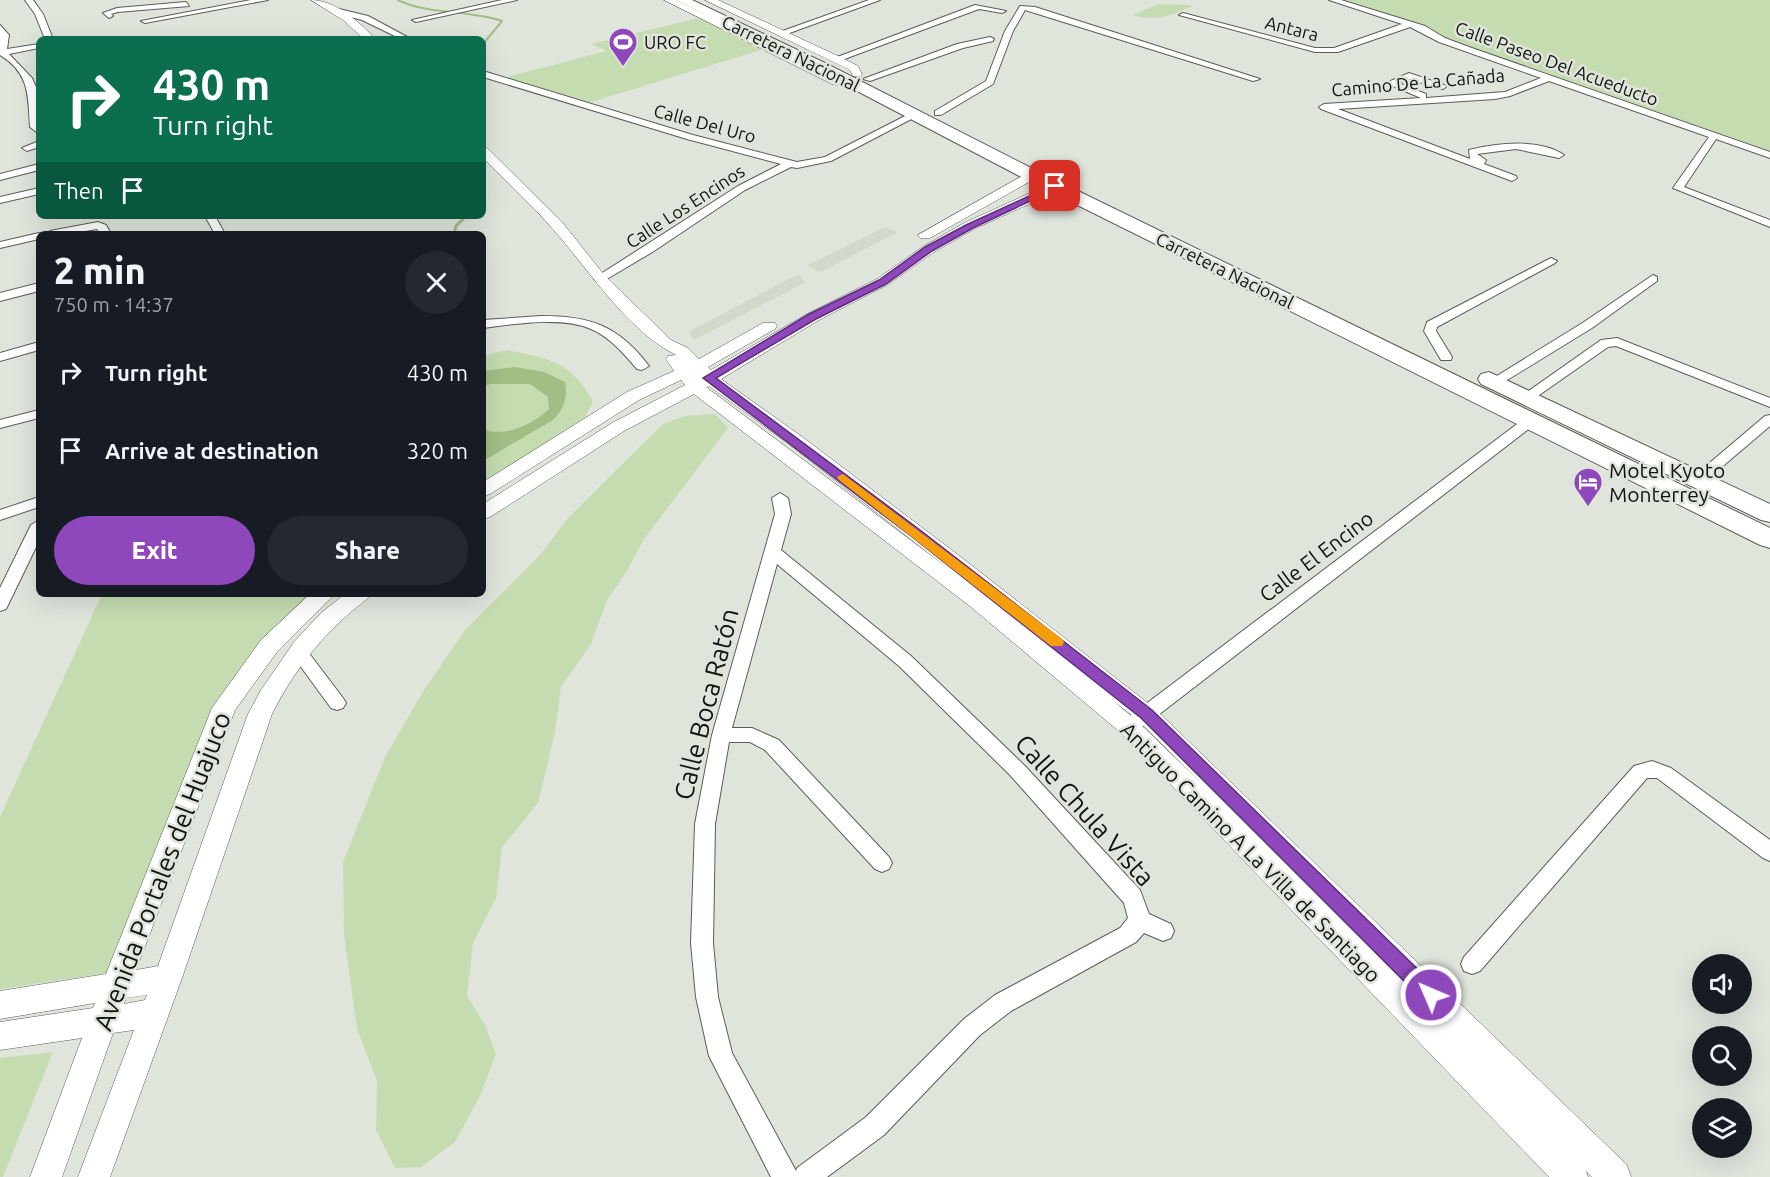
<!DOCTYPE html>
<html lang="en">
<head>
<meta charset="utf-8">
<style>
  :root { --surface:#171b24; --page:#242831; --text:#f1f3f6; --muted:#9ea1a6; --accent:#8f48bb }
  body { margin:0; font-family:Ubuntu,sans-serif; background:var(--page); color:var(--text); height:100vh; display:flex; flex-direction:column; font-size:22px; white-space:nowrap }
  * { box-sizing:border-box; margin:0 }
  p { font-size:20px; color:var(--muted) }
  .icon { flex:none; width:33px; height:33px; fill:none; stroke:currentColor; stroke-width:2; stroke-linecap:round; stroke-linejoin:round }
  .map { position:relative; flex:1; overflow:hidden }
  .details { position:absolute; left:36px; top:231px; width:450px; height:366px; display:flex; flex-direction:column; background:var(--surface); border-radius:9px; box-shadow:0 6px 24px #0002 }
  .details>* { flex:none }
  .top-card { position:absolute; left:36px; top:36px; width:450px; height:183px; border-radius:9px; box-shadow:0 6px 24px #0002; background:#0b6e4f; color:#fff; overflow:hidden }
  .fabs { position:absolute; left:1692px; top:954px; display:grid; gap:12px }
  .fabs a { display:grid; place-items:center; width:60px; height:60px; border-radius:50%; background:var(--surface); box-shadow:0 6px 24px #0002; font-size:30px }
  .pin { position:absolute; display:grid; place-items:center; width:51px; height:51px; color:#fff; margin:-26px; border-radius:12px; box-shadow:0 3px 9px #0006 }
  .me { position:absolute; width:66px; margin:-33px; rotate:315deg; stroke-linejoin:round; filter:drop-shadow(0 0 4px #0008) }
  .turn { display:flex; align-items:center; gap:21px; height:126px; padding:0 18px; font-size:27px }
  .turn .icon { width:78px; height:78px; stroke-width:2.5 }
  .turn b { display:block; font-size:42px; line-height:51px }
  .then { display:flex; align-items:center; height:57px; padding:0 18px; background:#0003; gap:12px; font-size:22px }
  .round { display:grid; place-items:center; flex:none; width:63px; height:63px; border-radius:32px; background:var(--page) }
  .headline { display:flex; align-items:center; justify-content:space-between; height:102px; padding:0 18px }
  h1 { font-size:36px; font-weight:800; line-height:45px }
  .primary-button { display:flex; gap:12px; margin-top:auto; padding:12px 18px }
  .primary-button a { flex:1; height:69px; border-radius:36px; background:var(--accent); color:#fff; font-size:24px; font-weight:800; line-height:69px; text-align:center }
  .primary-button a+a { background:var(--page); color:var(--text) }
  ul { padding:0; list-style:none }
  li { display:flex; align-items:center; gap:18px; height:78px; padding:0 18px }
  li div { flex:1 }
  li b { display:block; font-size:22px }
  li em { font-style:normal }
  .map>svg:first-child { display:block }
</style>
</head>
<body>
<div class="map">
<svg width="1770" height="1177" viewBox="0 0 1770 1177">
  <rect width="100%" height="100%" fill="#e0e5dc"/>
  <path fill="#d1daca" d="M885,227l13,5 -77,40 -15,-6z
    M798,274l8,8 -112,58 -6,-8z"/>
  <path fill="#c5dcb0" d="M1338,0h432v151z
    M1158,4c11,1 24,-1 35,2 -21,9 -38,16 -60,9z
    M699,18l62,32 -173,53 -82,-26 101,-26 -16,-7z
    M507,350c41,8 65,12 86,51l-11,23 -99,60v-128z
    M715,414l13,14 -84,111 -17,32 -20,29 -16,44 -30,43 -6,45 -17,71 -36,44 -6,51 -23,44 -6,54 18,29 11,29 -16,42 -25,46 -34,25 -26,1 -19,-38 1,-49 -20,-52 -13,-94 -1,-73 42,-105 39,-67 41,-60 75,-75 28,-37 95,-94 21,-8z
    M102,594h214c-53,38 -80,73 -108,132l-91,237 -11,10 -106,16v-172z
    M53,1052l-50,125h-3v-119z"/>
  <path fill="#a1be85" d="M515,367l29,5 21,10c3,15 -1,27 -12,38l-70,41v-32c22,9 50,-5 66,-20l-1,-12 -18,-13h-39l-8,2v-15z"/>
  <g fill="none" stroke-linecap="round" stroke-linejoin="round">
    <path stroke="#a1be85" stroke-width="2" d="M398,0c33,16 70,9 104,21l-19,23"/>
    <path stroke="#a1be85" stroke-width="3" d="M454,234l2,-8 7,-7 -1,-3"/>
    <g stroke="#5a5e56" stroke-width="2">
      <path id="minor" d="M25,0h8l10,14 10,25h-8l-10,-25z
        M251,0h17l-123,23 -4,-2z
        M502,0h15l-101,22 -4,-2z
        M869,0h11l-96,35 -7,-2z
        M1329,0h12l84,26 20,12 24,9 301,105v6l-54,-19 -32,48 86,33v7l-97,-39 36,-51 -160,-56 -39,15 -15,3 -157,10 132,50 -1,-9c27,-7 71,-12 95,5l-5,3 -43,-9 -39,5 9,6 -2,4 32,12 1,2 -5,3 -191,-72 -2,-2 5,-3 97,-6 -35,-15 23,-10 38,13 -4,3 -34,-10 -11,4 28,11v4l79,-6 36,-14 -102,-36 -29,-15 -72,25h-23l-136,-37 4,-2 132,35h19l68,-24z
        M186,2l3,4 -71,6 -7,2 2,2 -4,2 -6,-5 14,-5z
        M975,5l31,6 -4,2 -23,-4 -140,52 -7,-2z
        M1020,6l15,1 225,72 -7,2 -228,-71 -12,21 -20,53 -52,31h-6v-4l51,-30 19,-50z
        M335,8l33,8 43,23h-10l-39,-19 -30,-8v-4z
        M0,25l9,10 -2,14 32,-5v4l-30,6 23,24 4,9 3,47 -9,-7c-2,-31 0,-54 -30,-72z
        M990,37l4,2 -1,2 -30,7 -93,33 -7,-2 94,-35z
        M483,71l210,64 104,27 28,-5 86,-44 8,2 -88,46 -34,7 -6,-1 -46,23 -91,61 -54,32 -6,-4 2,-2 142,-91 43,-22 -94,-25 -204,-62z
        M39,141v6l-12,4 -5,-3z
        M39,164v6l-39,10v-6z
        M39,188v6l-39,9v-6z
        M205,216h10l10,18h-10z
        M98,222l8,3 5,9h-10l-4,-5 -29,5h-23l5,-3z
        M39,233l4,1h-4v5l-39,9v-6z
        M1551,258l6,3 -2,2 -118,64 -1,4 16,26 -1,3h-10l-17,-29 3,-9z
        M1653,275l4,2v4l-65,47 -93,57 -5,1 -7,-4 97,-60z
        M39,283v8l-39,10v-8z
        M541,316c49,0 77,9 108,50l-7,4 -5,-1c-13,-15 -27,-32 -46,-40 -28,-13 -78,-5 -108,-1v-8z
        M1617,338l153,60v9l-154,-61 -8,1 -76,53h-10l-2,-3 81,-57z
        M39,342v8l-39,11v-8z
        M39,410v8l-39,10v-8z
        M1770,415v11l-67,57h-10l-2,-3 2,-3 72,-61z
        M1530,417l5,1 2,3 -2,3 -391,302 -7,2 -7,-2 -2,-5 2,-5 395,-298z
        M780,493l8,5 3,16 -10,36 130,106 113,109 116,125 9,24 22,10 3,7 -3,7 -8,3 -19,-8 -8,9 -125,69 -31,24 -96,100 -57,42h-56l-62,-121 -13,-59 -5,-54 4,-119 17,-89 63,-221 -3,-16zM777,564l122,102 111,109 114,128 4,15 -8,10 -125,67 -31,24 -98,98 -69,51 -1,3 -64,-118 -14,-56 -5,-54 2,-119 14,-82h21l15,8 110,119 7,3 7,-3 3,-6 -3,-6 -110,-117 -27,-12h-20z
        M39,497v10l-39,13v-10z
        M39,520v21l-31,64 -2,4 -6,2v-23l31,-63z
        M299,646l6,2 38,50 3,5 -3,5 -6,2 -6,-2 -38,-52 -3,-4 3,-4z
        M1652,761l19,7 99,72v21l-7,-3 -106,-80h-10l-167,193 -8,3 -8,-3 -3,-7 3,-7 170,-191z"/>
    </g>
    <g stroke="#5a5e56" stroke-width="1">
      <path id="tertiary" d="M311,0c24,0 49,22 64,39h-11l-21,-19z
        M664,0h12l163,79 28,7 2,2 -6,3 -31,-7z
        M705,0h13l122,57 18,9 4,8 -1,2h-8l-3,-6z
        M483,147l4,1 75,74 43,54 66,64 17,8 11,11 64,-36h12l2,3 -2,3 -67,38 3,3 96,-56 70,-35 47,-33 40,-23 86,-39h10l2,3 -2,3 -86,39 -40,23 -47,33 -68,35 -98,59 80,57 156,118 197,154 473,457 4,12h-39l-6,-6 2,6h-39l-428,-444 -150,-126 -277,-213 -70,37 -134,86 -7,2v-15l129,-81 73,-38 -4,-5 -42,20 -149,94 -7,2v-14l144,-90 47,-21 -8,-12 2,-3 8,-1c-51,-26 -87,-86 -125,-128 -21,-24 -45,-46 -68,-69zM709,386l80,58 160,125 -243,-182zM1111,699l27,21 63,63 -64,-62z
        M1031,171l5,1 1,3 -1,3 -106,60h-10l-2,-3z
        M310,594h25l-58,58 -42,58 -99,260 22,-4 90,-252 13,-24 33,-48 27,-29 24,-19h26l-4,5c-41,31 -72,69 -95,115l-90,264 -72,199h-32l56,-147 -21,3 -51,144h-32l52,-139 -82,12v-28l93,-14 2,-5 -95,16v-28l106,-17 106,-266 49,-68zM147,995l-2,5 -21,4 2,-6z"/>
    </g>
    <g stroke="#5a5e56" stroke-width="2">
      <path id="trunk" d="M676,0h16l135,64 210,107 733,357v20l-10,-3 -735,-366 -208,-109z
        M1489,372l281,132v18l-9,-2 -280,-136 -3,-5 3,-5z"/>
    </g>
    <use href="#minor" fill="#fff" fill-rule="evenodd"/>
    <use href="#tertiary" fill="#fff" fill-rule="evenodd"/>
    <use href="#trunk" fill="#fff" fill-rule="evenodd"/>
  </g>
  <path fill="#8f48bb" stroke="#5d2f7a" stroke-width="1.5" d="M1055,184l4,2 -1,2 -85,40 -41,23 -46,33 -70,35 -100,59 204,152 232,180 286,279 3,6 -3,6 -7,3 -7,-3 -283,-283 -230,-182 -208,-158 106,-64 70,-34 46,-33 41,-22z"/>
  <path fill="#f59e0b" d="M843,474l219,165 2,3 -2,4h-11l-212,-166 -2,-3z"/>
  <defs>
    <g id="stadium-pin" transform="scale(1.5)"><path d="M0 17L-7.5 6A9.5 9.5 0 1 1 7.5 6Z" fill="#8f48bb" stroke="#e0e5dc"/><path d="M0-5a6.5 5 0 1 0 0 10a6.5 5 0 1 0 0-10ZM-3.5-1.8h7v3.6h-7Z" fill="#fff"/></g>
    <g id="hotel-pin" transform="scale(1.5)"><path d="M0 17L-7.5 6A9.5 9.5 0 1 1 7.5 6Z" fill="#8f48bb" stroke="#e0e5dc"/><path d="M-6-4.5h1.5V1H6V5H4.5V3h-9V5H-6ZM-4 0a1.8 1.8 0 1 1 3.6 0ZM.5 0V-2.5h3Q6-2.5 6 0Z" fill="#fff"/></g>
  </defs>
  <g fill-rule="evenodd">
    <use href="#stadium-pin" x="623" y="42"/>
    <use href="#hotel-pin" x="1588" y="482"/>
  </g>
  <g text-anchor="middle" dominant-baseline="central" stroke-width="5" stroke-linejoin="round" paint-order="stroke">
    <g font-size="18" fill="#121411" stroke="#e0e5dc">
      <text transform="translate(1292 28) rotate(14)">Antara</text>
      <text transform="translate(791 53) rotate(26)">Carretera Nacional</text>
      <text transform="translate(1557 63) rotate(20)">Calle Paseo Del Acueducto</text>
      <text transform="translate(1418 82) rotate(-5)">Camino De La Cañada</text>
      <text transform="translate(705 123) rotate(15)">Calle Del Uro</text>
      <text transform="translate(685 206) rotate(-33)">Calle Los Encinos</text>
      <text transform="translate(1225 270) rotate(26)">Carretera Nacional</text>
    </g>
    <g font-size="18" fill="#121411" stroke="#e0e5dc" text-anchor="start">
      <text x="644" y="42">URO FC</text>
    </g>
    <g font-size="21" fill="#121411" stroke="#e0e5dc" text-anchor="start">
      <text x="1609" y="470">Motel Kyoto<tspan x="1609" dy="24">Monterrey</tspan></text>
    </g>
    <g font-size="21" fill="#121411" stroke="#e0e5dc">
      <text transform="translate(1316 556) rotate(-37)">Calle El Encino</text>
      <text transform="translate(1251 852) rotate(45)">Antiguo Camino A La Villa de Santiago</text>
    </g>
    <g font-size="26" fill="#121411" stroke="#e0e5dc">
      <text transform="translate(706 704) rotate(-76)">Calle Boca Ratón</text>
      <text transform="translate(1085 810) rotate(48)">Calle Chula Vista</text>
      <text transform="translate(162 871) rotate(-69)">Avenida Portales del Huajuco</text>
    </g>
  </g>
</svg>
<div class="fabs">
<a><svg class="icon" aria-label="sound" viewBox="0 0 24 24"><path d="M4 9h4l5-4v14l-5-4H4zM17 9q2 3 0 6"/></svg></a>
<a><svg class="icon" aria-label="search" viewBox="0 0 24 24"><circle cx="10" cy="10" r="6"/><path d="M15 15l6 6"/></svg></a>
<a><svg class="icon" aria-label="layers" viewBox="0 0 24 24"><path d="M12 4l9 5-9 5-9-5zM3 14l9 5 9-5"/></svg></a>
</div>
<div class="pin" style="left:1055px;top:186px;background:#d93025"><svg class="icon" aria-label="arrive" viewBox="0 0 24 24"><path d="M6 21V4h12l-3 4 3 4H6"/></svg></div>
<svg class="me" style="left:1431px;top:995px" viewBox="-20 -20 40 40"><circle r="17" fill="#8f48bb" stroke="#fff" stroke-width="3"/><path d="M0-11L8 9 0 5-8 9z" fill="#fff"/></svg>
<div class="top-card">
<div class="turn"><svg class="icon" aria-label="right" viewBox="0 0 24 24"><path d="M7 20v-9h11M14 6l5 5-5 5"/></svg><div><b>430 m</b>Turn right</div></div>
<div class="then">Then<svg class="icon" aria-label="arrive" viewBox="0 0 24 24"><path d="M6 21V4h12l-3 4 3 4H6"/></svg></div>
</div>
<section class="details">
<div class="headline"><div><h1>2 min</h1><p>750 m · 14:37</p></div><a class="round"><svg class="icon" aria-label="close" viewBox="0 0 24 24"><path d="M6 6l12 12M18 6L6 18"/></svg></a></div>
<ul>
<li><svg class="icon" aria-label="right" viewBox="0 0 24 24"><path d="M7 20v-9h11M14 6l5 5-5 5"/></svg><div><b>Turn right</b></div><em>430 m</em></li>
<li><svg class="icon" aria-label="arrive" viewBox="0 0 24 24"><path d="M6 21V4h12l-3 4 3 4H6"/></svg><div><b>Arrive at destination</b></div><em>320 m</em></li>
</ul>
<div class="primary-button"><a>Exit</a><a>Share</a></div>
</section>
</div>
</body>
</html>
